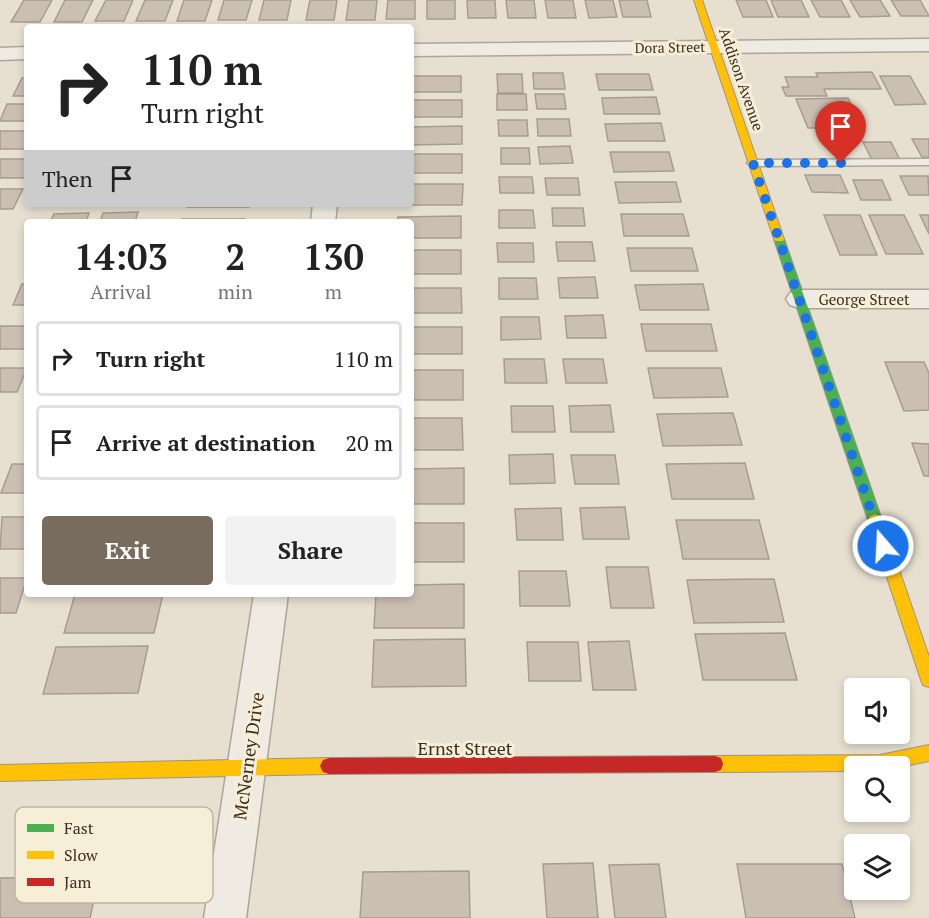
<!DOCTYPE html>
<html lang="en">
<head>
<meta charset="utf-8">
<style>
  :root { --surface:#fff; --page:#f2f2f2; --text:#222; --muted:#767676; --line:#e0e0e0; --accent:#786c5e }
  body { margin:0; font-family:"PT Serif",serif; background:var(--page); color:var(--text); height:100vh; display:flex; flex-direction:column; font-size:22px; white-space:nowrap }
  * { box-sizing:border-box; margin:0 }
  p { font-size:20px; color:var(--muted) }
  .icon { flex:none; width:33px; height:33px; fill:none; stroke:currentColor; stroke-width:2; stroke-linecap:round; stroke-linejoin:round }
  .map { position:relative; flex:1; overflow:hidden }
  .panel { position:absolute; left:24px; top:219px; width:390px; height:378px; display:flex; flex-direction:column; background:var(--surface); border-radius:6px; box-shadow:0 3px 9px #0003 }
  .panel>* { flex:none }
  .banner { position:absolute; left:24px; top:24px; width:390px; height:183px; border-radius:6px; box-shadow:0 3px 9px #0003; background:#fff; color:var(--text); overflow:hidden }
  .buttons { position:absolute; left:844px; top:678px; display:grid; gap:12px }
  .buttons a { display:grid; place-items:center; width:66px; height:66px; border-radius:6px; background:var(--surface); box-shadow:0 3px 9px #0003; font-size:30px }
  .pin { position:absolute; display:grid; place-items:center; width:51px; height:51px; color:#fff; margin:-62px -26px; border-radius:50% 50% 50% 0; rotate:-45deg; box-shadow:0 0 6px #0007 }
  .pin .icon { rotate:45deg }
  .me { position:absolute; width:66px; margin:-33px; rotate:341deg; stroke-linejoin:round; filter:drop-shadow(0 0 4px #0008) }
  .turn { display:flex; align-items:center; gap:21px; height:126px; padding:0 18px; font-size:27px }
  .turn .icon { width:78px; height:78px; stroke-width:2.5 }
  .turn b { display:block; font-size:42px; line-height:51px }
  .then { display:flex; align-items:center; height:57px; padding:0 18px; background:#0003; gap:12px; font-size:22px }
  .eta { display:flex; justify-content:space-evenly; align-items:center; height:102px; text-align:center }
  .eta b { font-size:36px; font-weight:600; line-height:42px }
  .primary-button { display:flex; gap:12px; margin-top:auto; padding:12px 18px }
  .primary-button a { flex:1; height:69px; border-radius:6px; background:var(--accent); color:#fff; font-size:24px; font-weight:600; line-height:69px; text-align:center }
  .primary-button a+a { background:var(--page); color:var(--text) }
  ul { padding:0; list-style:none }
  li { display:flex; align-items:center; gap:18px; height:75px; margin:0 12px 9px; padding:0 6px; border:3px solid var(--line); border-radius:6px }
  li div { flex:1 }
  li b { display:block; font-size:22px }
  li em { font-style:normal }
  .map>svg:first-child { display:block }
</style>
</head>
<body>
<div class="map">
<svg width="929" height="918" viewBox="0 0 929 918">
  <rect width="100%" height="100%" fill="#e7e0d1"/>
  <path fill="#cbbfb2" stroke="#a89c90" stroke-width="1.5" d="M24,0h28l-12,22h-29z
    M65,0h28l-11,22h-28z
    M106,0h27l-9,21h-29z
    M145,0h28l-8,21h-29z
    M184,0h28l-7,21h-28z
    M224,0h28l-6,20h-28z
    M264,0h27l-4,20h-28z
    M310,0h27l-3,20h-28z
    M349,0h28l-2,20h-29z
    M388,0h27v19h-29z
    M427,0h28v19h-28z
    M467,0h28l1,18h-28z
    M506,0h28l2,18h-28z
    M545,0h28l3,18h-28z
    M585,0h28l4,17 -28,1z
    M619,0h28l4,17h-28z
    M736,0h30l7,17h-30z
    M771,0h30l8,17h-31z
    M811,0h30l9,17h-30z
    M850,0h30l10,16 -30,1z
    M891,0h29l9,16h-28z
    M872,72l9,17h-57l3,7h-41l-4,-9h7l-4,-10h33l-2,-4z
    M533,73h30l2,16h-31z
    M497,74h25l1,19h-25z
    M596,74h53l4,16h-54z
    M411,76h50v16h-50z
    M880,76h30l16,28 -31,1z
    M22,78h5v18h-14z
    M497,94h29l1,16h-30z
    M535,94h29l2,15h-29z
    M656,97l4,17h-56l-2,-16z
    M848,98l15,30h-55l-12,-29z
    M411,100h51v17h-51z
    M7,104h20v17h-27z
    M537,119h32l2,17h-33z
    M498,120h29l1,16h-29z
    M661,123l4,18h-57l-3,-17z
    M462,126v18l-51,1v-18z
    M0,131h27v18h-27z
    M912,139h17v18h-7z
    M863,142h28l9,18h-28z
    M570,146l3,17 -33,1 -2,-17z
    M501,148h28l1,16h-29z
    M610,152h59l5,19 -60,1z
    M411,154h51v19h-51z
    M0,159h27v19h-27z
    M805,175h35l8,18 -36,-1z
    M900,176h28l1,19h-20z
    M499,177h33l2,16h-34z
    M545,178h33l2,17h-33z
    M853,180h29l9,20h-30z
    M615,182h61l5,20 -62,1z
    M411,184h52l-1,21h-61l10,-1z
    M0,189h23l-10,20h-13z
    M188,204h62l-1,3h-62z
    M552,208h31l2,18h-32z
    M499,210h34l2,18h-36z
    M138,212l-3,10h-35l3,-9z
    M89,213l-3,9h-36l4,-8z
    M621,214h62l6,22h-65z
    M824,215h36l17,40h-37z
    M869,215h35l19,39h-37z
    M920,215h9v19z
    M461,216v22h-50v-16h-14l1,-5z
    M182,219h63l-1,3h-63z
    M556,242h36l3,19h-37z
    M497,243h36l1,19h-36z
    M627,248h65l6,23h-67z
    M411,250h50v24h-50z
    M595,277l3,21h-38l-2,-20z
    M499,278h37l2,21h-39z
    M22,284h5v21h-14z
    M703,284l6,26h-69l-5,-25z
    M411,288h50l1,25h-51z
    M603,315l3,23h-39l-2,-22z
    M501,317h38l2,22 -40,1z
    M641,324h70l6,27h-71z
    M0,326h27v23h-27z
    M411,327h51v27h-51z
    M504,359h40l3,24h-42z
    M563,359h40l4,24h-41z
    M885,362h39l5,11v37l-25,1z
    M0,368h27l-10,24h-17z
    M648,368h73l7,29 -74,1z
    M411,370h52v30h-52z
    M610,405l4,27h-43l-2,-26z
    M511,406h42l2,26h-43z
    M733,413l9,32 -79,1 -6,-32z
    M411,418h51l1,32h-52z
    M912,443l17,1v32h-5z
    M553,454l2,29 -45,1 -1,-29z
    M571,455h44l4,29h-44z
    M745,463l9,36h-82l-6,-35z
    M12,464h15v29h-26z
    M464,468v36h-53v-35z
    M625,507l4,32h-46l-3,-31z
    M561,508l2,32h-46l-2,-31z
    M2,517h25v32h-27z
    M676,520h83l10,39h-86z
    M411,523h53v39h-53z
    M606,567h42l6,41h-43z
    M519,571h47l4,35h-50z
    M0,578h27l-11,35h-16z
    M774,579l10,43 -90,1 -7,-43z
    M464,584v44h-90l2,-34h35v-9z
    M75,594h88l-9,39h-90z
    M785,633l12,47h-94l-8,-46z
    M465,639l1,47 -94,1 2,-47z
    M629,641l7,49h-43l-5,-48z
    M527,642h51l3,39h-52z
    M148,646l-10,47 -95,1 13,-47z
    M593,863l5,55h-51l-4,-54z
    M659,864l7,54h-51l-6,-53z
    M737,864h105l13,54h-109z
    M469,871l1,47h-110l3,-46z
    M99,877l-9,41h-90v-40z"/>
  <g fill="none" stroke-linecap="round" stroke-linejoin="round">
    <g stroke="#ada599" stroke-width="3">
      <path id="lane" d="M929,159v6l-176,1 -6,-3 6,-3z"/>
    </g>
    <g stroke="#ada599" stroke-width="3">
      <path id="street" d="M929,39v12l-518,5v-12z
        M27,47v12l-27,1v-12z
        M313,204h24l-2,18h-24z
        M799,290h130v18h-130l-9,-3 -4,-6 4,-6z
        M254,594h34l-42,324h-42z"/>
    </g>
    <g stroke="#9c958a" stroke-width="2">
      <path id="fast" d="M779,236l5,3 98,281 -2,4h-10l-2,-4 -94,-281z"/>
    </g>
    <g stroke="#9c958a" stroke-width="2">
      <path id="slow" d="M694,0h8l82,239 -1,2h-8l-1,-2z
        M875,514l5,2 2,4 47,137v30l-6,-2 -2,-5 -53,-160 2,-4z
        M929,745v16l-29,6 -45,-1v5l-140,1 -6,-2 -2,-6 2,-6 6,-2 165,-1z
        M329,758l6,2 3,6 -3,6 -6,2 -329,7v-16z"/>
    </g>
    <g stroke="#9c958a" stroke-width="2">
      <path id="jam" d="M715,756l6,2 2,6 -2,6 -6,2 -386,2 -6,-2 -3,-6 3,-6 6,-2z"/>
    </g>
    <use href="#lane" fill="#efebe3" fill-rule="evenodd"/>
    <use href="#street" fill="#efebe3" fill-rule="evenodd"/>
    <use href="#fast" fill="#4caf50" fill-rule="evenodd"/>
    <use href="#slow" fill="#ffc107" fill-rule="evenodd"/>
    <use href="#jam" fill="#c62828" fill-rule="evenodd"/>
  </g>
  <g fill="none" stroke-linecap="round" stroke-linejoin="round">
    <path stroke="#1a73e8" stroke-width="10" stroke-dasharray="0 18" d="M841,163h-88l130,383"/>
  </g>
  <g text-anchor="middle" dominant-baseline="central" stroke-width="6" stroke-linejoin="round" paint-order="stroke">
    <g font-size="14" fill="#3d2e20" stroke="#f7eed8">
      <text transform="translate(670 47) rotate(-1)">Dora Street</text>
    </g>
    <g font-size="15" fill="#3d2e20" stroke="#f7eed8">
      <text transform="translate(742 79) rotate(71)">Addison Avenue</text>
      <text x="864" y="299">George Street</text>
    </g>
    <g font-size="18" fill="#3d2e20" stroke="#f7eed8">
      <text x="465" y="748">Ernst Street</text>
      <text transform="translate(248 756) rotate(-82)">McNerney Drive</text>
    </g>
  </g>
  <rect x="15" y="807" width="198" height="96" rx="9" fill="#f7eed8" stroke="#bfb4a1" stroke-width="1.5"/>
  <rect x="27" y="824" width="27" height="8" fill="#4caf50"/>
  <rect x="27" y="851" width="27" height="8" fill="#ffc107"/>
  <rect x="27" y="878" width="27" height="8" fill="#c62828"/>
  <g font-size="16" fill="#3d2e20">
    <text x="64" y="834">Fast</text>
    <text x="64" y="861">Slow</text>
    <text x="64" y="888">Jam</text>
  </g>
</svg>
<div class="buttons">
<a><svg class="icon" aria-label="sound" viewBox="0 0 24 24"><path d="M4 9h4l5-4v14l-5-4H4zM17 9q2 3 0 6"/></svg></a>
<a><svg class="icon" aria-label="search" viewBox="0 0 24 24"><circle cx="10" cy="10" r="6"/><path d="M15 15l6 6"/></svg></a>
<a><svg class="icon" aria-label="layers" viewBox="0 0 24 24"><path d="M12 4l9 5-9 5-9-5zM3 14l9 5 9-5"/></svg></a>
</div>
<div class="pin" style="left:841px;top:163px;background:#d93025"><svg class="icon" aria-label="arrive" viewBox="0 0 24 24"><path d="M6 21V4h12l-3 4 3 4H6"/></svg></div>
<svg class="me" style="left:883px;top:546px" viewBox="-20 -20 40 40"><circle r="17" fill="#1a73e8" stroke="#fff" stroke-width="3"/><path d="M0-11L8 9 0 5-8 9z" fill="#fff"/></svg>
<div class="banner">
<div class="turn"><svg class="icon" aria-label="right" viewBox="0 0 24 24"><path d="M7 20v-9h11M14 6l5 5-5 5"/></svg><div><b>110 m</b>Turn right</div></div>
<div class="then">Then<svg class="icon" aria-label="arrive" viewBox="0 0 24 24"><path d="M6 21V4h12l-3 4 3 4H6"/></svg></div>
</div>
<section class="panel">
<div class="eta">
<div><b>14:03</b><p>Arrival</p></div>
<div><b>2</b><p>min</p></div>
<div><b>130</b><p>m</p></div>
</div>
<ul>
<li><svg class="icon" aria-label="right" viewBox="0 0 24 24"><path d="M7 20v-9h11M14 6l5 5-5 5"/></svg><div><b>Turn right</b></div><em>110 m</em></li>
<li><svg class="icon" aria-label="arrive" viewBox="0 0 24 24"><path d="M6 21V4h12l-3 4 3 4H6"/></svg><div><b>Arrive at destination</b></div><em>20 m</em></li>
</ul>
<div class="primary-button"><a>Exit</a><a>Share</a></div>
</section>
</div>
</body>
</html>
